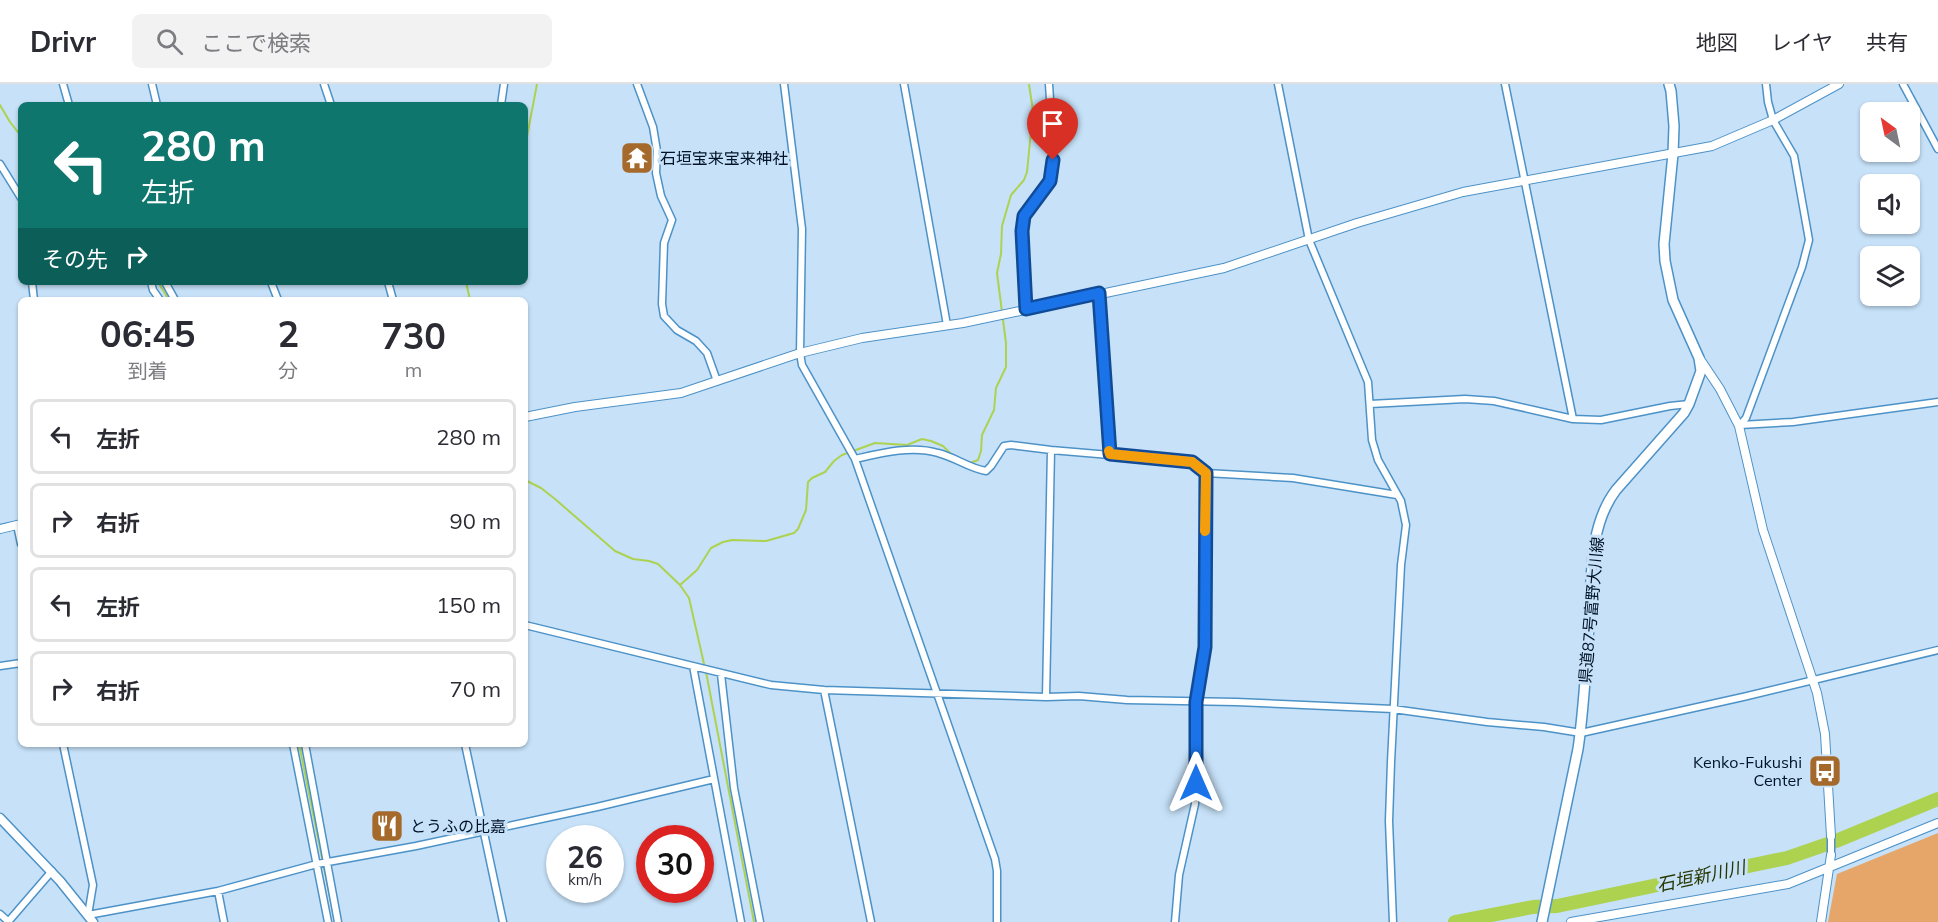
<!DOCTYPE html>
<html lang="ja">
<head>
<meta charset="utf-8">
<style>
  :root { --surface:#fff; --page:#f2f2f3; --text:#2b2b33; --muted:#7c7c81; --line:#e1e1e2 }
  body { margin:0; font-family:Mulish,"Noto Sans JP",sans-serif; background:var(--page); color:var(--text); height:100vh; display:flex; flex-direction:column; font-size:22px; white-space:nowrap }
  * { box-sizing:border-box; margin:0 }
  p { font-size:20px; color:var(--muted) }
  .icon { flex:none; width:33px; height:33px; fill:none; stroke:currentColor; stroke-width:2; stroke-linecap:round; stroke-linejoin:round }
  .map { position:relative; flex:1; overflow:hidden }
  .details { position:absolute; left:18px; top:213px; width:510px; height:450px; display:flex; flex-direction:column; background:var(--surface); border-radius:9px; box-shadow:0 2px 4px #0004 }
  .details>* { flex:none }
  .guide { position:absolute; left:18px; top:18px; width:510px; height:183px; border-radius:9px; box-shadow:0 2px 4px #0004; background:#0f766e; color:#fff; overflow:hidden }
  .needle { width:39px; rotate:327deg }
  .buttons { position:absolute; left:1860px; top:18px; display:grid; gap:12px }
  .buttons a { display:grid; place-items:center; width:60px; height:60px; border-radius:9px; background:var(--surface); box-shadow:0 2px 4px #0004; font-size:30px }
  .speed { position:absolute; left:546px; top:741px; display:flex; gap:12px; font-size:30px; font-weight:700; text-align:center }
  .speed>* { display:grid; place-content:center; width:78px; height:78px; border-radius:50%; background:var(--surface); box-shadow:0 2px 4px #0004; line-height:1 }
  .speed small { font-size:15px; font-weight:400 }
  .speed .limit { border:9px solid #d22; background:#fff; color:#111 }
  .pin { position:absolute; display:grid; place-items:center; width:51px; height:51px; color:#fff; margin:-62px -26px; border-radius:50% 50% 50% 0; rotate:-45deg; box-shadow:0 0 6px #0007 }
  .pin .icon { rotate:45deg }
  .me { position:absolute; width:66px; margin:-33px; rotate:0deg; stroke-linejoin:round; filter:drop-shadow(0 0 4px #0008) }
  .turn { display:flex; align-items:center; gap:21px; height:126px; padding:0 24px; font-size:27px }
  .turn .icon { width:78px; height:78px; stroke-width:2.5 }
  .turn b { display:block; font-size:42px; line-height:51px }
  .then { display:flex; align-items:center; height:57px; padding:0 24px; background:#0003; gap:12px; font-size:22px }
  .eta { display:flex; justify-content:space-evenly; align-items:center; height:102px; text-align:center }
  .eta b { font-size:36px; font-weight:700; line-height:42px }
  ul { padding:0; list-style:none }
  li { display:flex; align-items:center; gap:18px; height:75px; margin:0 12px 9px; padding:0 12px; border:3px solid var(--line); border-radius:9px }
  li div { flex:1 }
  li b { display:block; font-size:22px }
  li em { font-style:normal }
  header { display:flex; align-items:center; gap:36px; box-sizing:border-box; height:84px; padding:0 30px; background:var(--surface); border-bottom:2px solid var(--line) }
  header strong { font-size:28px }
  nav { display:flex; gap:33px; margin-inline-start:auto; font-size:21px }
  .search { width:420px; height:54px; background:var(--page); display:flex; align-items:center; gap:15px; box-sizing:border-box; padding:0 21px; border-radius:9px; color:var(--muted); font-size:22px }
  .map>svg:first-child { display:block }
</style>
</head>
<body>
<header>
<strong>Drivr</strong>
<div class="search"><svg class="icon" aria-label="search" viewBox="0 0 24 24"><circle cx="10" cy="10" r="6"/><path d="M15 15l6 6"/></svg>ここで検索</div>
<nav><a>地図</a><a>レイヤ</a><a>共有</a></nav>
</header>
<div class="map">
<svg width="1938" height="838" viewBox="0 0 1938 838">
  <rect width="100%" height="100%" fill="#c6e1f8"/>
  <path fill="#e6a669" d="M1938,749v89h-110l9,-48z"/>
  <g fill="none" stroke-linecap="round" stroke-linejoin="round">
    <path stroke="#add250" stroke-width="2" d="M0,21l10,17 11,14
      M525,63l12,-63
      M158,198l11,18
      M466,198l4,18
      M970,379l8,-3 3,-9 1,-16 12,-25 2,-22 10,-21v-24l-9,-70 4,-19 1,-28 9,-31 13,-15 3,-8 6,-61 -4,-27
      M525,396l16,8 14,11 60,52 18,8 16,2 9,3 22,21 9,13 18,79 47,245
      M680,501l17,-15 14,-22 12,-6 9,-2 34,1 28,-8 4,-4 8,-19 2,-28 4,-4 13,-6 9,-11 8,-6 33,-12 32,2 15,-6 9,2 12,5 9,9
      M299,660l36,178"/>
    <path stroke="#add250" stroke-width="14" d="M1455,838l78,-15 24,-1 230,-48 49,-17 102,-42"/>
    <g stroke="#4d92c7" stroke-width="9">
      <path id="minor" d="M63,0l6,21
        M152,0l5,21
        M324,0l7,21
        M637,0l16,43 4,24 -1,22 5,23 11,24 -8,23 -2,61 2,12 13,14 19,11 11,12 10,28
        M784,0l18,145 -2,124 2,12 53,94 140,400 2,12v51
        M904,0l43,241
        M1278,0l31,156 59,142 4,58 6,20 23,41 5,24 -5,40 -10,197 -2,59 4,101
        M1505,0l68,335
        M1903,0l35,65
        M501,21l3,-21
        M0,80l21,34
        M32,198l2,18
        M151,198l2,8 7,10
        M165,198l10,18
        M271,198l7,18
        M388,198l5,18
        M1099,209l11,161
        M1026,225l-4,-77 2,-16 27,-35 2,-34 -4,-63
        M1370,320l95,-5 29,2 79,18 28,1 69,-14 19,-2
        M1740,341l53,-3 145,-20
        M1739,342l7,-8 56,-151 7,-27 -15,-84 -21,-36 -5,-18 -2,-18
        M855,375c26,-6 57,-14 83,-6 17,4 30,15 48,18l5,-5 13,-20 7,-1 40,5 141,12 14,11 87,5 104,17
        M17,441l4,19
        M525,541l246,60 53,5 222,7 33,-1 48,4 109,2 157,7 94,13 57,5 37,6 162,-36 195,-47
        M0,582l21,-3
        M693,582l48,256
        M721,590l13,114 26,134
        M824,606l47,232
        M1046,613l5,-247
        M63,660l30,141 -5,30 130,-24 99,-27 99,-18 181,-39 117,-28
        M293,660l35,178
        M305,660l33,178
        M465,660l38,178
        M1831,752v19
        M218,807l6,31
        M0,830l9,8
        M8,838l44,-51
        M1175,838l4,-47 16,-71 1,-102 9,-55 1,-174"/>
    </g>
    <g stroke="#4d92c7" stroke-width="10">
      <path id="tertiary" d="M1700,275l20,30 19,37 24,104 54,163 8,41 6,102
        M525,333l50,-10 106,-14 119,-40 62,-15 101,-15 261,-55 133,-45 106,-31 249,-46 61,-26 66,-36
        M0,445l21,-5
        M1571,838l217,-38 150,-61
        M1821,838l10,-67"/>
    </g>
    <g stroke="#4d92c7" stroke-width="11">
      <path id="secondary" d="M0,734l60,63 33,41"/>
    </g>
    <g stroke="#4d92c7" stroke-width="12">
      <path id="primary" d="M1542,838l36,-173c6,-41 8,-83 11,-125 3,-45 -1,-97 27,-134l68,-77 5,-9 12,-33 -2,-13 -26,-58 -8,-39 -1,-17 9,-90 1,-28 -3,-35 -2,-7"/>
    </g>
    <use href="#minor" stroke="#fff" stroke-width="6"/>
    <use href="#tertiary" stroke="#fff" stroke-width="8"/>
    <use href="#secondary" stroke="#fff" stroke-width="8"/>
    <use href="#primary" stroke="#fff" stroke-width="9"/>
  </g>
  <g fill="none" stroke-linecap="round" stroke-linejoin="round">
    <g stroke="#114b97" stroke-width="15">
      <path id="route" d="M1053,76l-3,21 -26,35 -2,15 4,78 73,-16 11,161 82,8 14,11 -1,174 -9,55v81"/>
    </g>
    <use href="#route" stroke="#1a73e8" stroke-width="10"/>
    <path stroke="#f59e0b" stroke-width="10" d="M1109,367l1,3 82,8 14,11 -1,58"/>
  </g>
  <defs>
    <g id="temple-square" transform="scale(1.725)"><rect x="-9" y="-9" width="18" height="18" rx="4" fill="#a5692b" stroke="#c6e1f8"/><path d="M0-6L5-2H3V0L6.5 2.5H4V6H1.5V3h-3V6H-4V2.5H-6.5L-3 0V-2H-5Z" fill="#fff"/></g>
    <g id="bus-square" transform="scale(1.725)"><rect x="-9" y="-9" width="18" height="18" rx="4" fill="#a5692b" stroke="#c6e1f8"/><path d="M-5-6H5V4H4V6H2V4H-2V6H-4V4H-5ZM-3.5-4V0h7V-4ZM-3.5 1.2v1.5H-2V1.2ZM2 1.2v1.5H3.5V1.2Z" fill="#fff"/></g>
    <g id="restaurant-square" transform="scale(1.725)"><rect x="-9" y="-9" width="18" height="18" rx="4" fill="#a5692b" stroke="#c6e1f8"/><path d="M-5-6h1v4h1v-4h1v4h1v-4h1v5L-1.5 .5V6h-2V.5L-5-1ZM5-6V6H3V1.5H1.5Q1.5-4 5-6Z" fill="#fff"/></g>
  </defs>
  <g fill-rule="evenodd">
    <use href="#temple-square" x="637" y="74"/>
    <use href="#bus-square" x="1825" y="687"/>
    <use href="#restaurant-square" x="387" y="742"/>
  </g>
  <g text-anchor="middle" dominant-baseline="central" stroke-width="6" stroke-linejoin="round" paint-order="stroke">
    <g font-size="16" fill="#001327" stroke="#c6e1f8" text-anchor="start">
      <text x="660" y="74">石垣宝来宝来神社</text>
      <text x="1802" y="678" text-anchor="end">Kenko-Fukushi<tspan x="1802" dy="18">Center</tspan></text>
      <text x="410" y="742">とうふの比嘉</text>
    </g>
    <g font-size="16" fill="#001327" stroke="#c6e1f8">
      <text transform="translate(1591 526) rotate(-85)">県道87号富野大川線</text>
    </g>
    <g font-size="18" font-style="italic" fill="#283600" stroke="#c6e1f8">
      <text transform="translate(1701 792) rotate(-12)">石垣新川川</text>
    </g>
  </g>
</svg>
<div class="buttons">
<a><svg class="needle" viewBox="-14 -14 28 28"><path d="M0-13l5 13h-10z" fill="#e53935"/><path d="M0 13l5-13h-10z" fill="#7c7c81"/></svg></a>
<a><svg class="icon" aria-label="sound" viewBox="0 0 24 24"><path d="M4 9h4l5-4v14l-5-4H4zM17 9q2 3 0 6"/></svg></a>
<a><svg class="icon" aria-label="layers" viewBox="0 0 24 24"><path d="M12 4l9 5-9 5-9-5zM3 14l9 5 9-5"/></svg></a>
</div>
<div class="speed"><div>26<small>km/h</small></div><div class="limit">30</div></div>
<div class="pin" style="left:1053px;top:76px;background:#d93025"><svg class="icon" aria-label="arrive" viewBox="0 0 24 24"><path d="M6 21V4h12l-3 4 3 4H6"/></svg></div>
<svg class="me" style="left:1196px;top:699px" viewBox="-20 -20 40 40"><path d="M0-17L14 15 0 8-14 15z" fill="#1a73e8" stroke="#fff" stroke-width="4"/></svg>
<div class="guide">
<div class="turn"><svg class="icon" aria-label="left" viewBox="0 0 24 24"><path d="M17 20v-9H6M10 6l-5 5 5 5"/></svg><div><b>280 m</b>左折</div></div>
<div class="then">その先<svg class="icon" aria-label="right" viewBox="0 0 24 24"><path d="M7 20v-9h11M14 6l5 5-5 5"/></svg></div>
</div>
<section class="details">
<div class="eta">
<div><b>06:45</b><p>到着</p></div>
<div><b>2</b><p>分</p></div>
<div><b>730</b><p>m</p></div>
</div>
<ul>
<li><svg class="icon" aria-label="left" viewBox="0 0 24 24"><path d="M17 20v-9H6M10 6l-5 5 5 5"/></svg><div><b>左折</b></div><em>280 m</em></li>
<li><svg class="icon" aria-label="right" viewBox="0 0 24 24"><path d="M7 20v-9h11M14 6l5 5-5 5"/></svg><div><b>右折</b></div><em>90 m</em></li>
<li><svg class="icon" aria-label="left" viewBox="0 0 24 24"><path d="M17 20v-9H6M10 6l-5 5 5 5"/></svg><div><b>左折</b></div><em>150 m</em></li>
<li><svg class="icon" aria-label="right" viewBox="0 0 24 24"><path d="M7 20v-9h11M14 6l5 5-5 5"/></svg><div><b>右折</b></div><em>70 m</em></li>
</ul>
</section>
</div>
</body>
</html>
